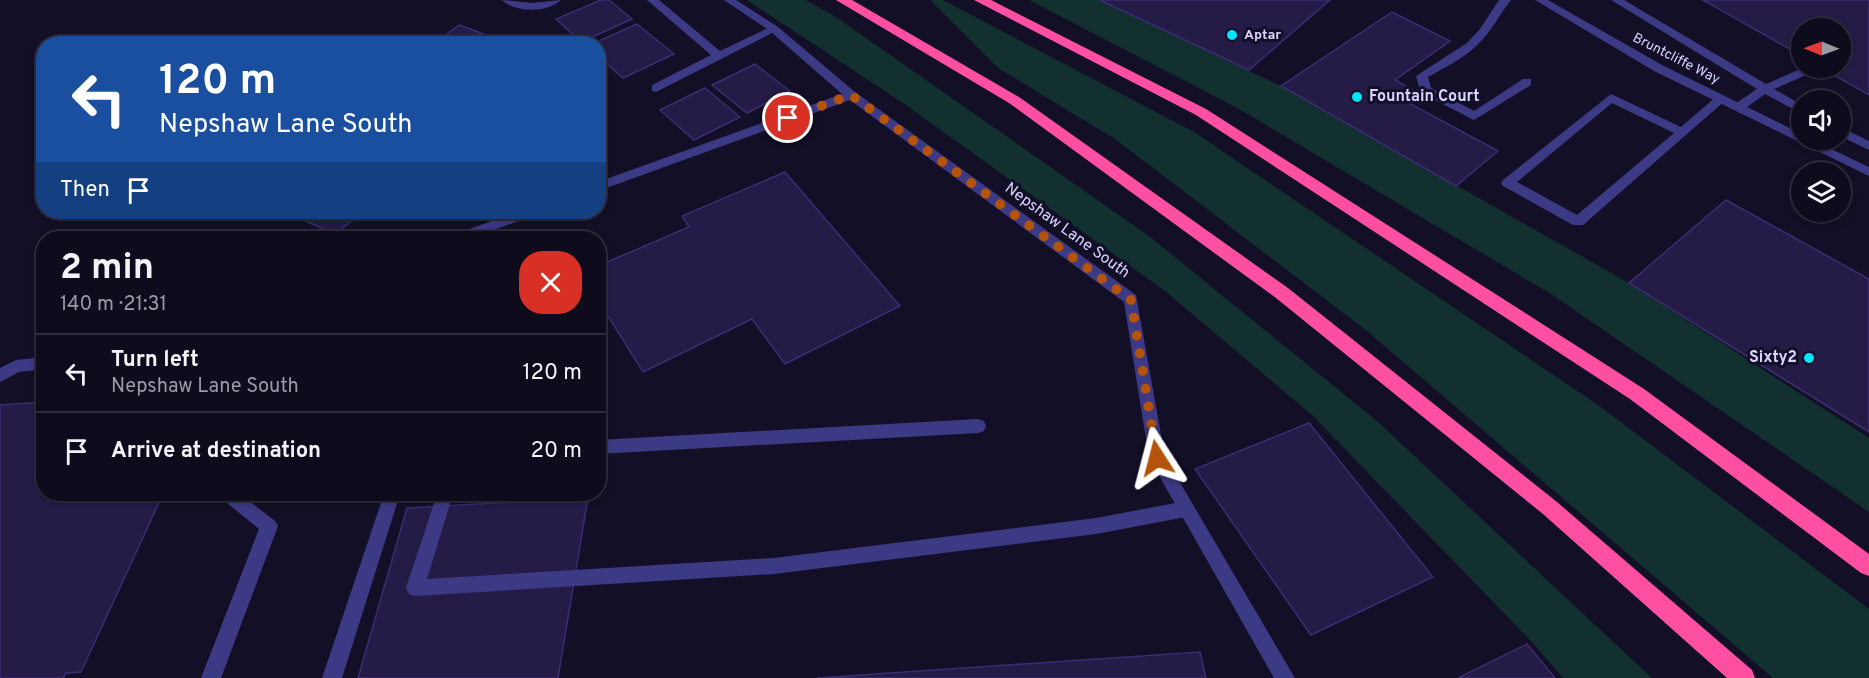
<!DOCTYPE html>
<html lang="en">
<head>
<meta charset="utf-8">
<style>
  :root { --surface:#0e0b1c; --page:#171425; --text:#f1f3f6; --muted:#9b9ba3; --line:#2e2b3b }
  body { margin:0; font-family:Overpass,sans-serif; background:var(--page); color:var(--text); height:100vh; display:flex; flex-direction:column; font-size:22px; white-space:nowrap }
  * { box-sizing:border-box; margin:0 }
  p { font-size:20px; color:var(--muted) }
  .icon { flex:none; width:33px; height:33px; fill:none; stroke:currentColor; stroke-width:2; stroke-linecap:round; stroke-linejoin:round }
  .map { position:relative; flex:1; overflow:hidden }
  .panel { position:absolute; left:36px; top:231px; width:570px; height:270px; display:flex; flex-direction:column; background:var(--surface); border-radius:24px; box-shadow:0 3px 9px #0003,0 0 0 2px var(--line) }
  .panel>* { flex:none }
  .guide { position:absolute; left:36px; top:36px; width:570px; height:183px; border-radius:24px; box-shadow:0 3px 9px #0003,0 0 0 2px var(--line); background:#1a4fa0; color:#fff; overflow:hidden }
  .needle { width:39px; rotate:271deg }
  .fabs { position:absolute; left:1791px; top:18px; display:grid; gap:12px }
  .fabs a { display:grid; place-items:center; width:60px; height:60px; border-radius:50%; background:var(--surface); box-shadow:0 3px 9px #0003,0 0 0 2px var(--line); font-size:30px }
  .pin { position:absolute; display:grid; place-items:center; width:51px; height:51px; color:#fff; margin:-26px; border:3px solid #fff; border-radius:50%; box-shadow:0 2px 6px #0007 }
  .me { position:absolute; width:66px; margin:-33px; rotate:351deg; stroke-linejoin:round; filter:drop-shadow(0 0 4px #0008) }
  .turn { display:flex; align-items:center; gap:21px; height:126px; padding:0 24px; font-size:27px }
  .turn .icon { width:78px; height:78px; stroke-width:2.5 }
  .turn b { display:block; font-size:42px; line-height:51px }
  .then { display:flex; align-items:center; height:57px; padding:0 24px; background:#0003; gap:12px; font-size:22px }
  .round { display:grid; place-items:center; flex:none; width:63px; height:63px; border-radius:24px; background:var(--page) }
  .headline { display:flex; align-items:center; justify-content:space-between; height:102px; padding:0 24px }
  h1 { font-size:36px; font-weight:700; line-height:45px }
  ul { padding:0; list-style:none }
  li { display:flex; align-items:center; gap:18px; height:78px; padding:0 24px; border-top:2px solid var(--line) }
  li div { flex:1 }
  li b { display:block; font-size:22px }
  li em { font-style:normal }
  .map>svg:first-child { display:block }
</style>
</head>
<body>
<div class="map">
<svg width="1869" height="678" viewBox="0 0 1869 678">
  <rect width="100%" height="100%" fill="#130f26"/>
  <path fill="#12302f" d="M747,0h59l30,17 313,219 228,185 275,257h-89l-34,-39 -216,-223 -148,-125 -259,-186z
    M930,0h13l251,132 407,275 268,202v69h-96l-406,-347 -252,-192 -117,-71z
    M1029,0h71l181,86 348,197 240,155v74l-318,-218 -312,-185z"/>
  <path fill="#241b47" stroke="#3b2d73" stroke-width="1.5" d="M601,0h8l23,19 -51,23 -25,-23z
    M1100,0h230l-81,70z
    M1703,0h166v95l-48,-27h19v-40h-38v28z
    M1392,12l58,29 -55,39 24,13 -12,9 91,49 -42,35 -175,-100z
    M637,24l37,30 -51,24 -25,-22v-12h-6z
    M459,25l52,19h-78z
    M755,64l35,27 -43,22 -35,-28z
    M705,88l35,29 -46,23 -34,-30z
    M785,172l115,134 -115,58 -33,-45 -109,53 -45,-72v-34l91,-39 -7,-11z
    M1726,200l143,79v153l-240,-149z
    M285,212h78l-28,22z
    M44,402v92h119l-82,178 -15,1 -3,5h-63v-273z
    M1309,423l124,154 -122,58 -116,-166z
    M588,498l-30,180h-200l49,-170z
    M1527,644l28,34h-97z
    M1200,652l6,26h-389z"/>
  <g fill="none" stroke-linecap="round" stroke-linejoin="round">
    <path fill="#3d3a85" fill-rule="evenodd" d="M502,0l30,3 29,-3c-14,13 -45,13 -59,0z
      M647,0h12l61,51 50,-24 4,-1 6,3 -124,63 -4,-1v-6l59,-30z
      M1499,0h12c-10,12 -17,27 -28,39 -14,17 -36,27 -55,38l3,11 43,23 49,-32h8v6l-57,35 -53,-27 -5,-17 51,-33 13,-14z
      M1611,0h13l142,84 37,-16h8v5l-37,16 28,16v9l-37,-20 -22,16h-8v-6l22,-15z
      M1611,94l70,33 36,-31 4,-1 6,4 -144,126h-10l-70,-39 -2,-3 2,-3zM1612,103l62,30 -97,82 -60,-33z
      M1840,127l29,14v9l-29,-14z
      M44,357v12l-25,3 -19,10v-14l16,-8z
      M978,419l6,2 2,5 -2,5 -6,2 -380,21v-14z
      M220,494h20l35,27 3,5 -57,152h-20l58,-149 -37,-30z
      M384,494h16l-58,184h-20z
      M437,494h16l-26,85 347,-21 322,-40 90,-17 6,3 3,5 -3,5 -6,3 -90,17 -322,40 -359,22 -6,-2 -3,-6z"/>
    <path fill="#3d3a85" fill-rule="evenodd" d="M724,0h12l42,27 77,65 281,203 29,162 130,221h-21l-125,-220 -25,-156 -274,-202 -252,91v-9l244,-88 -72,-63z
      M1535,0h13l114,65 140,69v6h10l57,27v9l-215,-105z
      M518,212h20l-2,3 -66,23h-20l2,-3z"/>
    <path fill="#ff4fa3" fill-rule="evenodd" d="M836,0h16l167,97 269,191 269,214 195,168 3,8h-28l-184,-164 -267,-216 -267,-195z
      M974,0h17l215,109 438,280 225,165v22l-8,-3 -231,-174 -434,-284z"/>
  </g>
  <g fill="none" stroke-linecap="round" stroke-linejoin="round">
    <path stroke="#b45309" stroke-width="10" stroke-dasharray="0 18" d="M788,118l63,-23 280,205 26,158"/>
  </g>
  <g fill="#00e5ff" stroke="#130f26" stroke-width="2">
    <circle cx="1232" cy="35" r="6"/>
    <circle cx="1357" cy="97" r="6"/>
    <circle cx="1809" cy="358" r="6"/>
  </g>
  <g text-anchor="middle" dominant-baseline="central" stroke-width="6" stroke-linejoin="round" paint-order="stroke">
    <g font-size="14" font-weight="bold" fill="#d9d4ff" stroke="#130f26" text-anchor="start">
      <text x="1244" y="35">Aptar</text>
    </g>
    <g font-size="14" fill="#d9d4ff" stroke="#130f26">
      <text transform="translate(1676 59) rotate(27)">Bruntcliffe Way</text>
    </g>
    <g font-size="16" font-weight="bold" fill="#d9d4ff" stroke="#130f26" text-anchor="start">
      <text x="1369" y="97">Fountain Court</text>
      <text x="1797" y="358" text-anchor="end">Sixty2</text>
    </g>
    <g font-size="16" fill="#d9d4ff" stroke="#130f26">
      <text transform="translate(1067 231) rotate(36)">Nepshaw Lane South</text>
    </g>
  </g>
</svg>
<div class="fabs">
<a><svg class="needle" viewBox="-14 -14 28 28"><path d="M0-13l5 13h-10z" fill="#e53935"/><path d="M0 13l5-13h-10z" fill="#9b9ba3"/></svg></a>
<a><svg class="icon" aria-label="sound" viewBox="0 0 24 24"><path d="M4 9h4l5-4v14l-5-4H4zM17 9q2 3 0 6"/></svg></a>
<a><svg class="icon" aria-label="layers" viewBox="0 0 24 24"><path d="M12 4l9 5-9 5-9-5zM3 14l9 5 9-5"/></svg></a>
</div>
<div class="pin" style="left:788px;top:118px;background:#d93025"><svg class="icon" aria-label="arrive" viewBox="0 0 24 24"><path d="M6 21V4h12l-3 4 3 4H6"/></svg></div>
<svg class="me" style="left:1157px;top:458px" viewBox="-20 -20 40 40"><path d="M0-17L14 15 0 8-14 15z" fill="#b45309" stroke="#fff" stroke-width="4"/></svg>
<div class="guide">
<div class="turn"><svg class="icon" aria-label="left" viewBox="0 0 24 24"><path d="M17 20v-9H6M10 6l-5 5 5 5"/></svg><div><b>120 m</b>Nepshaw Lane South</div></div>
<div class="then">Then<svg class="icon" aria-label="arrive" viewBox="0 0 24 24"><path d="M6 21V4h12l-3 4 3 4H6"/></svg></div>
</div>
<section class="panel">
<div class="headline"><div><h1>2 min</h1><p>140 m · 21:31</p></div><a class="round" style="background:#d93025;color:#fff"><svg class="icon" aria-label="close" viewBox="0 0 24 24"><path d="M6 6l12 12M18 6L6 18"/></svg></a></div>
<ul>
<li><svg class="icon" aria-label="left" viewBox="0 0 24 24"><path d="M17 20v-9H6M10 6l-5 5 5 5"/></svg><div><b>Turn left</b><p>Nepshaw Lane South</p></div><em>120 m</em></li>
<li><svg class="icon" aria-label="arrive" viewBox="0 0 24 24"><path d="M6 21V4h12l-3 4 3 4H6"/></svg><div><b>Arrive at destination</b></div><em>20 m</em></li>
</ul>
</section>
</div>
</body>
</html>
